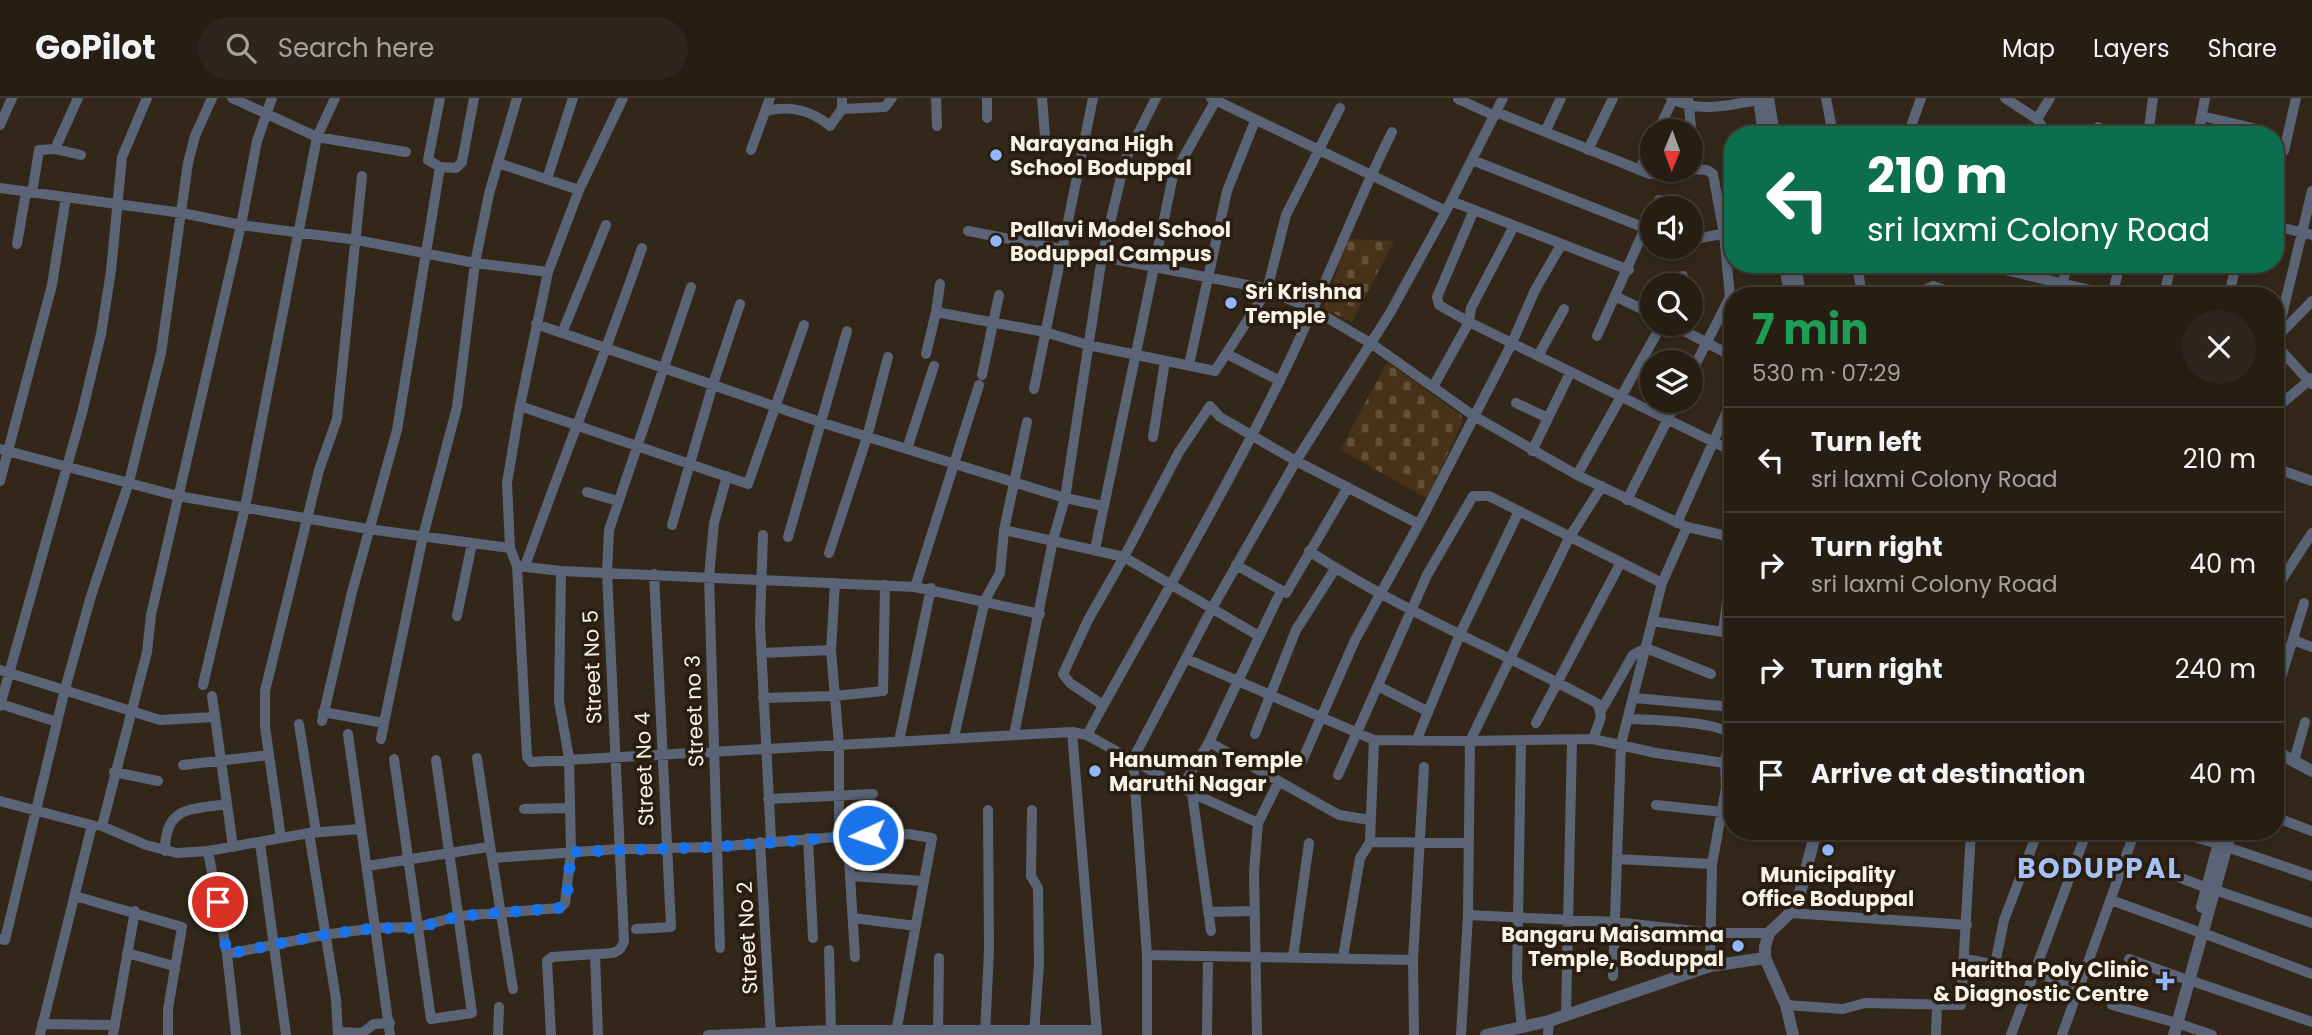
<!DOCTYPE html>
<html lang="en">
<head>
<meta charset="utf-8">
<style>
  :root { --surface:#261d13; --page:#2e261c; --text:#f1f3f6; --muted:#a4a2a0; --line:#423b33 }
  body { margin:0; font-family:Poppins,sans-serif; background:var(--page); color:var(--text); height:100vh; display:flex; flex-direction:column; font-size:26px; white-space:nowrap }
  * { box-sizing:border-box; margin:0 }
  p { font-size:23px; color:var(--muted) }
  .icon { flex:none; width:38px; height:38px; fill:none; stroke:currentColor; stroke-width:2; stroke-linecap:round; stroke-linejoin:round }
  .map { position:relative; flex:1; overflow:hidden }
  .drawer { position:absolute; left:1724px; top:189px; width:560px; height:553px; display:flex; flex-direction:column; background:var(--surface); border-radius:28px; box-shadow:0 4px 10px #0003,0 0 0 2px var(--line) }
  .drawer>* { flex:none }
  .hud { position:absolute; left:1724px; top:28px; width:560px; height:147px; border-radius:28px; box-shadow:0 4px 10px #0003,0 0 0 2px var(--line); background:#0b6e4f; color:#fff; overflow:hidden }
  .needle { width:46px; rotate:181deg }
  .controls { position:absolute; left:1640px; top:21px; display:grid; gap:14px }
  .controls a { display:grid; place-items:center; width:63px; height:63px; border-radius:50%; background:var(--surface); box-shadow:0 4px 10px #0003,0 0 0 2px var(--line); font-size:35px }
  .pin { position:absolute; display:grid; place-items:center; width:60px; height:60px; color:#fff; margin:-30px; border:4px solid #fff; border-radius:50%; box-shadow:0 2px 7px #0007 }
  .me { position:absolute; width:77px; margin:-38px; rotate:267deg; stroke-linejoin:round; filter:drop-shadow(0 0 5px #0008) }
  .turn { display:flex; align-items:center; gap:24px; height:147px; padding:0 28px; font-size:32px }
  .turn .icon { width:91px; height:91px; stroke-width:2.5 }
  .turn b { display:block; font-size:49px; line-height:60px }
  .round { display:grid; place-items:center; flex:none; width:74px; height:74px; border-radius:37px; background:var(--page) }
  .head { display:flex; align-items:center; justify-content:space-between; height:119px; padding:0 28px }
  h1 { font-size:42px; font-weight:700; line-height:52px; color:#1e9e55 }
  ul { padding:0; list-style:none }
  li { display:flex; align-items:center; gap:21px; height:105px; padding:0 28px; border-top:2px solid var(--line) }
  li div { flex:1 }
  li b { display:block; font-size:26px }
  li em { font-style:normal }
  header { display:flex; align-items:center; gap:42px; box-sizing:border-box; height:98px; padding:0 35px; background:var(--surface); border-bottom:2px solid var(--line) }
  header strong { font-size:33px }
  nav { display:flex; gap:38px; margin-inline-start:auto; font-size:24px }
  .search { width:490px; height:63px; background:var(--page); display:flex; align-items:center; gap:18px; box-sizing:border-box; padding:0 24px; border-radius:38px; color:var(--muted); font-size:26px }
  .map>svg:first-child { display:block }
</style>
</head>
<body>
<header>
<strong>GoPilot</strong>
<div class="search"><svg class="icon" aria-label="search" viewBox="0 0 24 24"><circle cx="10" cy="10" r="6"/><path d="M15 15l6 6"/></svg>Search here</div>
<nav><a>Map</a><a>Layers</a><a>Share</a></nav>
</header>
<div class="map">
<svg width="2312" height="937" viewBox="0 0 2312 937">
  <defs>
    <pattern id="cemetery-stones" width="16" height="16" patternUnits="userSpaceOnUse" patternTransform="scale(1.75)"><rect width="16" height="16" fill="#483217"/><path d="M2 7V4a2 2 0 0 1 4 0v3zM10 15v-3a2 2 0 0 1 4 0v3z" fill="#635039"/></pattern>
  </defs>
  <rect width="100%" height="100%" fill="#332719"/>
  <path fill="url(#cemetery-stones)" d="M1348,141l46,2 -42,81 -28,-13z
    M1387,264l74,53 2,6 -36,77 -87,-48z"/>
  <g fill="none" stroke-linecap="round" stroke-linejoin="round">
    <path stroke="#5a6476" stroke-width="10" d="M232,0l85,39 89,15
      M272,0l-15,43 -16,84 -90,390 -4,37 -45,174 44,19 31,8 31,-2 101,-18 51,-4
      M440,0l-12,62 12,7 16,1 6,-6 12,-64
      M936,0l1,28
      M987,0v20
      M1042,0l3,38
      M1211,0l235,113 57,-113
      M1671,0c30,16 55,7 88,2
      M1688,0l5,48
      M1826,0l7,37
      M2005,0l32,21 11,16
      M1458,1l37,17
      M842,11l43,-2 7,-9
      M767,13c23,-6 45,0 63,15l12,-17v-11
      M1496,14l154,62 31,-4
      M2202,18l55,13
      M2037,21l13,-21
      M0,27l12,-27
      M1658,33l15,-32
      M1545,34l16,-34
      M1908,37l13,-37
      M2096,37l2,-8
      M2148,37l5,-37
      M2198,37l7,-37
      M55,51l23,-51
      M751,52l19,-52
      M1588,52l25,-52
      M2284,53l12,-53
      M1472,62l173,68 -48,108
      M498,65l81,27
      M1690,71l17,1 6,4 11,60 6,63 -40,78
      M1639,72l13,-26
      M547,81l26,-81
      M0,90l182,25 59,12 116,15 118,23 73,9
      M32,95l7,-43 16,-1 26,6
      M1659,102v8
      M1451,103l178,69
      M1514,128l-43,82 -2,14 263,129
      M2275,128l37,9
      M968,133l295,57 51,22 58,34 102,72 103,59 110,52 45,10
      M1690,142l42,-8
      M17,146l9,-52
      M1857,166l5,32
      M1979,166l137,32
      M1679,187l4,-9
      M1912,198l21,-10 29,10
      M2060,198l7,-32
      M2112,198l8,-32
      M2164,198l7,-32
      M2229,198l7,-32
      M1617,199l35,17
      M936,214l4,-28
      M536,226l287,99 242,75 38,8
      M1671,226l61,32
      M562,235l44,-108
      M2277,238l35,-145
      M2278,238l34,-35
      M2275,246l37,40
      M926,256l10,-42 109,20 43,13 127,26 52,-81 19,-75 54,-107
      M1227,256l53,27
      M1538,258l26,-47
      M1189,267l38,-174 28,-70
      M982,277l17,-80
      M1433,289l36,-65 -30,-17 -2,-8 37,-87
      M1034,291l59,-291
      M1516,305l32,15
      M520,308l228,78 56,-159
      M2275,311l37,-31
      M1027,324l-23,108 120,27 -36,63 -25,54 7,9 33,22
      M1153,339l12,-76
      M0,351l178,47 190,33 142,19 7,18 44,5 354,16 125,27
      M907,351l27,-83
      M1532,353l38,-78
      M2275,370l37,13
      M1577,377l85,-151
      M0,383l52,-196 14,-88
      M587,394l31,9
      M1627,402l50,-99
      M1677,425l55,-123
      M672,427l41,-141 27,-80
      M763,437l-3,89 11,216
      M788,439l59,-206
      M510,450l-3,-65 13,-77 28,-134 31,-82 44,-92
      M1095,451l78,-373 44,-78
      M1309,453c91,60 194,101 289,153l3,13 -8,22
      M829,455l38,-116 21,-80
      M1236,467l50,28 62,-106
      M517,468l10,191 4,5 541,-30 15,3 105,58 66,30
      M525,468c38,-107 80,-211 117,-318
      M835,485l-4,67 8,95v92
      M915,489l64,-202
      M2275,492l37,-57
      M457,518l15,-73
      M1652,523l71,11 9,-69
      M1259,538l-135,-79 55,-105 31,-46 10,11 76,44 123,63 93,-181 23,-53 26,-45
      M2293,542l19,7
      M761,555l70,-3
      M1187,561l187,81 96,1 99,-203 33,-52
      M0,572l160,50 54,-3
      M203,587l42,-178 72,-370 18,-39
      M1378,588l49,25
      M212,598l21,151
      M2275,599l29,-94
      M763,600l72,-2 48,-5 2,-106
      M1635,600l97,9
      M1,606l56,18
      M0,608l82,-293 19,-79 10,-63 11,-114 25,-59
      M1602,611l31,-54 13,-7 65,26
      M323,614l61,11 39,-187 34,-129 18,-144 14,-69 28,-96
      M1629,621c21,1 87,2 101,15l-5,29 1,25 -14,76 -2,102
      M322,623l30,-129 45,-162 43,-263
      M1536,625l85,-161
      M299,626l17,108
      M1072,634l25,302
      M348,636l42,301
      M1255,636l41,-104 39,-61
      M1014,637l39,-195 12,-42 37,-241 23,-97 31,-62
      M1087,637c64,-117 132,-232 191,-351 42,-83 73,-170 114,-252
      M954,639l31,-137 15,-27 4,-43
      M381,641l3,-16
      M1417,641l43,-105 59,-123
      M899,643l32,-153
      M1521,643l-4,237 5,50
      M1209,644l130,73 31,5
      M477,660l15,100 127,-9 96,-2 133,-11 60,-2 24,4 -36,194
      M394,661l37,260 41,-6 -36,-253
      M1302,663l53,-121 64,-116
      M2294,663l11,-39
      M183,667l86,-10
      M114,674l44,9
      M1338,677l89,-200 46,-79h16l173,87
      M1182,689l27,-45 72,-151
      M1192,695l19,138
      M768,701l105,-5
      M0,703l95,25
      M1656,707l76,8
      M524,711l44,-1
      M1032,712l-1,66 7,12 1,76 -5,70
      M2275,719l37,14
      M2173,733l45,13
      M309,735l27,166 2,36
      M848,738l2,40 74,5
      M281,740l-16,-111v-36l54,-221 18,-51 25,-243
      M808,740l5,100
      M760,744l11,193
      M1370,744l4,-102
      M260,745l26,192
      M2227,749l85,29
      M165,753c0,-45 25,-41 62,-47
      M208,753l19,103 9,81
      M492,760l21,131
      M1617,761l95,5
      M367,768l121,-19
      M2152,769l55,21
      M850,778l5,81
      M2215,792l97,33
      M75,798l107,31 -14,82v26
      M2111,802l85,31
      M1208,814l46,-1
      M1790,815l177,12
      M1468,817l147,7 98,11h56
      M853,820l63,8
      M636,831l35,-2 -17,-353
      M2203,835l109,41
      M0,841l5,1 60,-251 26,-93 38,-114 32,-129 27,-190 7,-27 17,-38
      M720,850l-11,-371 5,-54 13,-47
      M829,852l2,80
      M127,855l47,13
      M227,856l96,-19 53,-7 42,-1 41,-11 101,-8 5,-5 6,-51 -2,-94 -10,-57 2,-130
      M1147,857l266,5 1,75
      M1293,859l16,-114
      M1343,859l17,-99 10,-16 98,1
      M1966,861l70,14 44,14
      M2129,861l53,19
      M1413,862l11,-193
      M1995,866l9,-44 34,-89
      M1613,878l8,-232 41,-161 25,-56
      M2189,882l123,42
      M1786,907l57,4 22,-6 96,2 10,-174
      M2112,907l58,16
      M1566,917l6,-275
      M2177,925l35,12
      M42,926l71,1
      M338,934l24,1 12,-9 16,-1
      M40,937l52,-210
      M113,937l22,-124
      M498,937l1,-28
      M551,937l-4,-74 5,-4 43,-3
      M598,937l-3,-81c14,-1 25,2 29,-13l-17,-369 2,-42 82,-243
      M708,937l123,-5h266
      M938,937l1,-77
      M985,937l4,-85 -1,-140
      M1147,937v-80l-14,-196 78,-149 85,-149 94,-148 56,-102
      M1207,937l1,-79
      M1257,937l-3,-163 4,-49 20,-40
      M1461,937l7,-120 2,-174 123,-2 63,14 69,10
      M1548,937l1,-14
      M1936,937l1,-30
      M2011,937l76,-204
      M2062,937l73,-204"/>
    <path stroke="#5a6476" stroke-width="12" d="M1759,0l5,37
      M1768,0l6,37
      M1785,166l5,32
      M1795,166l5,32
      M2275,653l37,20
      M2202,809l20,-76
      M1486,937l63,-14 161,-55 55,-8
      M1793,937l-7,-30 -21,-47v-11l4,-14 21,-20 10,-20 16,-62
      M2174,937l57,-204"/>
  </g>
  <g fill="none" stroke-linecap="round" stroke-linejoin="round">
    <path stroke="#1a73e8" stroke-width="12" stroke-dasharray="0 21.6" d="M218,804l9,52 96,-19 53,-7h42l41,-12 101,-8 7,-11 4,-45 144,-5 153,-12"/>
  </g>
  <g fill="#92b7fd" stroke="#291d0f" stroke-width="2.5">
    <circle cx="996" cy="57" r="7"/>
    <circle cx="996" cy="143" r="7"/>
    <circle cx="1231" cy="205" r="7"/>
    <circle cx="1095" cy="673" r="7"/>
    <circle cx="1828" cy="752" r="7"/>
    <circle cx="1738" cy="848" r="7"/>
    <path d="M2161.5 872.5h7v7h7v7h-7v7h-7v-7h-7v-7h7z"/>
  </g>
  <g text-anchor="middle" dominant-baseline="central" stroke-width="7" stroke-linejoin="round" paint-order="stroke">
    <g font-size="21" font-weight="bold" fill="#faf2e9" stroke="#291d0f" text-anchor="start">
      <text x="1010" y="45">Narayana High<tspan x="1010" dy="24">School Boduppal</tspan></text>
      <text x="1010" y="131">Pallavi Model School<tspan x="1010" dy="24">Boduppal Campus</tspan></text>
      <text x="1245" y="193">Sri Krishna<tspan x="1245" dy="24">Temple</tspan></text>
      <text x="1109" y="661">Hanuman Temple<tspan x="1109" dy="24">Maruthi Nagar</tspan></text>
      <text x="1828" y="776" text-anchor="middle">Municipality<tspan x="1828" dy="24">Office Boduppal</tspan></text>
      <text x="1724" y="836" text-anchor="end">Bangaru Maisamma<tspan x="1724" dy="24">Temple, Boduppal</tspan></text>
      <text x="2149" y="871" text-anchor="end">Haritha Poly Clinic<tspan x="2149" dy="24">&amp; Diagnostic Centre</tspan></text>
    </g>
    <g font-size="21" fill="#faf2e9" stroke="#291d0f">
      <text transform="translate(592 569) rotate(-92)">Street No 5</text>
      <text transform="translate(694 613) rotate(-92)">Street no 3</text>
      <text transform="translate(644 671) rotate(-92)">Street No 4</text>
      <text transform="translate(747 840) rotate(-93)">Street No 2</text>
    </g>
    <g font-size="28" font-weight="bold" letter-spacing="2" fill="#a5c2f6" stroke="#291d0f">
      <text x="2100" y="770">BODUPPAL</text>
    </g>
  </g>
</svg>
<div class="controls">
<a><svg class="needle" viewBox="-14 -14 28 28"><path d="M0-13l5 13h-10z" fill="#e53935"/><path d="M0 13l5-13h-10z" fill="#a4a2a0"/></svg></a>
<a><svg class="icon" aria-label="sound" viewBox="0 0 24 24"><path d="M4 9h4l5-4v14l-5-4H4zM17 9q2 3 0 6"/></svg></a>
<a><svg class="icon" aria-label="search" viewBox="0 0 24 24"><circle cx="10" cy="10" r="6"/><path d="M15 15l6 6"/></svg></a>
<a><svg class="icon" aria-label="layers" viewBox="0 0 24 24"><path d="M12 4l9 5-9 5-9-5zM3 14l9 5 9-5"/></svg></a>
</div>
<div class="pin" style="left:218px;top:804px;background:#d93025"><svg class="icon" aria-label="arrive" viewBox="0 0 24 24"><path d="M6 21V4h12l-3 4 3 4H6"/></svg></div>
<svg class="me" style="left:868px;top:737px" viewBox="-20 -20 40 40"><circle r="17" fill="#1a73e8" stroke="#fff" stroke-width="3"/><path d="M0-11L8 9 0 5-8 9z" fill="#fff"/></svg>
<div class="hud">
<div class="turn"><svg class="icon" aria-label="left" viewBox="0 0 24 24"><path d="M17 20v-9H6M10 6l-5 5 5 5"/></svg><div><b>210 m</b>sri laxmi Colony Road</div></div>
</div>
<section class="drawer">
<div class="head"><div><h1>7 min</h1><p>530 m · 07:29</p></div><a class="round"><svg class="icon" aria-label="close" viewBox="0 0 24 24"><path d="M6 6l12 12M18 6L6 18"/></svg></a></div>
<ul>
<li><svg class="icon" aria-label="left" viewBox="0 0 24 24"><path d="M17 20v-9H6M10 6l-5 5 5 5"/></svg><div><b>Turn left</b><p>sri laxmi Colony Road</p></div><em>210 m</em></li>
<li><svg class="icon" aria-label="right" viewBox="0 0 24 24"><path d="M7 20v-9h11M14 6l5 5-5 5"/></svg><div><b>Turn right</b><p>sri laxmi Colony Road</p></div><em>40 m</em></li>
<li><svg class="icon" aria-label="right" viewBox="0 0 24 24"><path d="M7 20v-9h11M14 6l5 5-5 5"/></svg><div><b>Turn right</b></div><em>240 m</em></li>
<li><svg class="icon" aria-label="arrive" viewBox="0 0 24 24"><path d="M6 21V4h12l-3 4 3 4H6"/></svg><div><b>Arrive at destination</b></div><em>40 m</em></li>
</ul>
</section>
</div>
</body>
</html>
